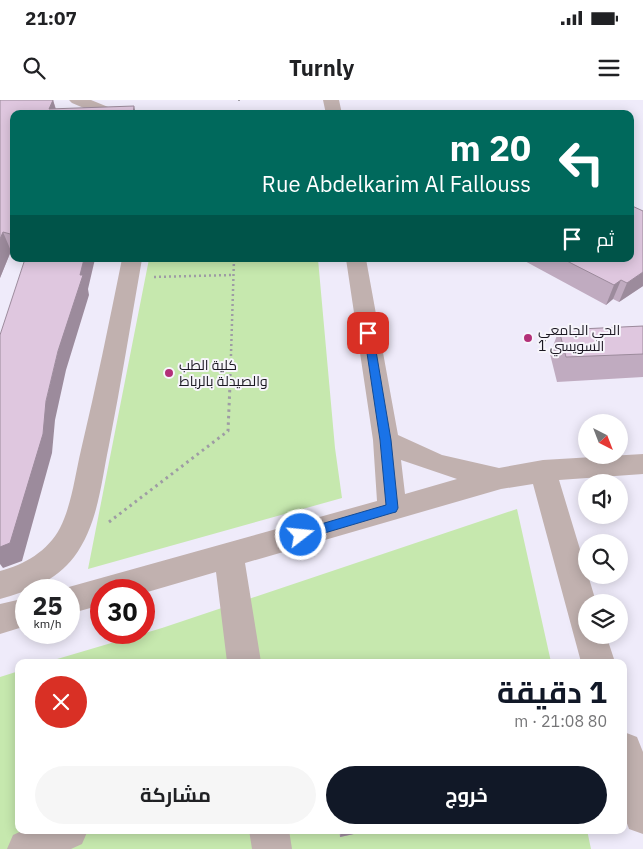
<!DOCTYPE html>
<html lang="ar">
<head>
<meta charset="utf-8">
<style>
  :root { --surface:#fff; --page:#f6f6f6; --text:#202124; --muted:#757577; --accent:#111827 }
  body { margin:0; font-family:"IBM Plex Sans",Cairo,sans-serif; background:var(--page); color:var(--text); direction:rtl; height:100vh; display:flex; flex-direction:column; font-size:19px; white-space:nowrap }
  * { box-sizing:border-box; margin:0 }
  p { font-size:16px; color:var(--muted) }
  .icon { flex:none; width:28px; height:28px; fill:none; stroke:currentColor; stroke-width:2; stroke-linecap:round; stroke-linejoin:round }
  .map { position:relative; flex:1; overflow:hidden; direction:ltr }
  .details { position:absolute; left:15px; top:559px; width:612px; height:175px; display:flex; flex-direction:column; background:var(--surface); border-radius:10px; box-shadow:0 2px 12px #0003; direction:rtl }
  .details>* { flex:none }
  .banner { position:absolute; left:10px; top:10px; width:624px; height:152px; border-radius:10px; box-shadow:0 2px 12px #0003; direction:rtl; background:#00695c; color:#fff; overflow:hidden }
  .needle { width:32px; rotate:138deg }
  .buttons { position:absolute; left:578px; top:314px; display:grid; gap:10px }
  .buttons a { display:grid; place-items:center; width:50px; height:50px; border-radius:50%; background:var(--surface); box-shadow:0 2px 12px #0003; font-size:25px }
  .speed { position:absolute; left:15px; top:479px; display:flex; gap:10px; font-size:25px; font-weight:700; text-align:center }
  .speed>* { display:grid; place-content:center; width:65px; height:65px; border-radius:50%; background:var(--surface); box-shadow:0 2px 12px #0003; line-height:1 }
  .speed small { font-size:12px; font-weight:400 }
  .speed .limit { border:8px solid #d22; background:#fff; color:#111 }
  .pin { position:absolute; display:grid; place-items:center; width:42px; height:42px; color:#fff; margin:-21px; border-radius:10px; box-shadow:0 2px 8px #0006 }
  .me { position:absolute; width:55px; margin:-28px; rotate:74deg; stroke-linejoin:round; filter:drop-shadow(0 0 4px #0008) }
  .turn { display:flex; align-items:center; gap:18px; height:105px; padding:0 20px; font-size:22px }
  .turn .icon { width:65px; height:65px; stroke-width:2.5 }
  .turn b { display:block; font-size:35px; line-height:42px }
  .then { display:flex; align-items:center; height:48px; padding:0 20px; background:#0003; gap:10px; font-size:19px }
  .round { display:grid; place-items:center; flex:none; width:52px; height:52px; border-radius:26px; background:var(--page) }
  .summary { display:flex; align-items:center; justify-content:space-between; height:85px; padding:0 20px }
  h1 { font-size:30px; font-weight:700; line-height:38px; color:var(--accent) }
  .primary-button { display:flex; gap:10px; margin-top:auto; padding:10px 20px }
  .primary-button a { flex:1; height:58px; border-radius:30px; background:var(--accent); color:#fff; font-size:20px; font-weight:700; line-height:58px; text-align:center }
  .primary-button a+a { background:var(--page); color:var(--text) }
  .status { display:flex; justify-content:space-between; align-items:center; height:35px; padding:0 25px; background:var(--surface); direction:ltr }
  .status svg { height:14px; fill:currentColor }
  header { display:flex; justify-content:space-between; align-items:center; height:65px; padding:0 20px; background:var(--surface); font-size:22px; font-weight:700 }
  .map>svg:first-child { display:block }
</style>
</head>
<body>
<div class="status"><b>21:07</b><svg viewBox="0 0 49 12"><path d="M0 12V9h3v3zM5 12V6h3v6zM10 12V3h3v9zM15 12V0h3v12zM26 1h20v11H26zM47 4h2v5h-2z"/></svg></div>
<header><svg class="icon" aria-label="menu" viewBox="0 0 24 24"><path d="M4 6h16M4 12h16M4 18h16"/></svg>Turnly<svg class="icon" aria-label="search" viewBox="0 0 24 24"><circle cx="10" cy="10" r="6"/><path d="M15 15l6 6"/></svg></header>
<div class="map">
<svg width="643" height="749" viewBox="0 0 643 749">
  <rect width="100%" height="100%" fill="#f7f5fb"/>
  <path fill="#efebfa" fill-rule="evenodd" d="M0,0h643v749h-643zM14,14h616v145h-616zM586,322h33v33h-33zM586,382h33v33h-33zM586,442h33v33h-33zM26,490h43v42h-43zM101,490h43v42h-43zM586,502h33v33h-33zM19,562h605v168h-605z"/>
  <path fill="#c6e8ae" d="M149,159h169l17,189 7,50 -254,71z
    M517,409l34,153h-504l115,-34z
    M19,571v159h568l4,19h-591v-172z"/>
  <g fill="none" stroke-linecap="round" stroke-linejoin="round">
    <path stroke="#9e9ca4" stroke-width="2" stroke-dasharray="1 2.5" stroke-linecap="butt" d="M239,0v2"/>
    <path stroke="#9e9ca4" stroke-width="2.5" stroke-dasharray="2 3" stroke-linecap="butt" d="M154,177l79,-2
      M230,286l4,-127"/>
    <path stroke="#9e9ca4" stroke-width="3" stroke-dasharray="2.5 4" stroke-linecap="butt" d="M109,422l119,-91 2,-47"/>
    <path fill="#c1b1af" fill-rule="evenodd" d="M69,0h22l27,11 3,3h-23l-26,-11z
      M323,0h16l3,14h-16z
      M122,159h20c-11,62 -21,125 -33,186 -8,38 -11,80 -35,112 -18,24 -46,34 -74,42v-28c24,-6 48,-20 60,-43 12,-24 15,-53 21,-78 15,-63 28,-127 41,-191z
      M346,159h20l32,176 44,20 57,13 44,-8 100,-6v20l-84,6 27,89v6h2l8,27h-10v33h20l9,27h-34l-48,-178 -32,5 -256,74 16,99h-34l-11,-90 -72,21v-3h-43v15l-32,9v-24h-11l319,-89 -4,-61zM401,360l56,19 -52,15z
      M26,498v28l-26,8v-30z
      M624,632l13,5 6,15v82l-14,-5 -5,-14z
      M24,730h64l-6,14 -11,5h-64l6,-14z
      M249,730h40l3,19h-40z"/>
  </g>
  <path fill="#c0abc0" d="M0,0h53l3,9 -42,5v138l-3,-1 -11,27z
    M521,159h109l13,27 -24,16 -6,-3 -7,6z
    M643,226v51l-86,5 -7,-28 9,-24z
    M339,730h33l-32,7z"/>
  <path fill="#9c8b9c" d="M53,0l4,14 -8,-5z
    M134,6l2,8h-3z
    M3,132l8,19 -11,27v-39z
    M84,159h11l-7,30 1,6 -23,75 -11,50 -3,33 -30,108 -19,7 -3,-4v-17l46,-146 12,-50z
    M643,172v14l-24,16 8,-19z
    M621,180l-8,19 -7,6 8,-20z
    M341,730h31l-32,7z"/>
  <path fill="#dfc7df" stroke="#9c8b9c" d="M0,0h53l-4,9 85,-3 -1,8h-119v121l-11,-3 -3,7z
    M630,105l13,6v61l-16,11 -6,-3 -7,5 -51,-26h67z
    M25,159h59l-4,16h3l-25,76 -12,50 -3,33 -33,109 -10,4v-212z
    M643,226v28l-77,3 -7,-27z"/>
  <path fill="#1a73e8" stroke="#114b97" d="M368,230l5,3 18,107 7,68 -2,4 -4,1 -91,27 -4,-2 -2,-3 2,-4 89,-26 -6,-65 -16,-107z"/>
  <g fill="#b33078" stroke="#f7f5fb" stroke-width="2">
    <circle cx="528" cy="238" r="5"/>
    <circle cx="169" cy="273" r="5"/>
  </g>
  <g text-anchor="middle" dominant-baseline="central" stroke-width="4" stroke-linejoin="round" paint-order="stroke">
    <g font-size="14" fill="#1b1822" stroke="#f7f5fb" text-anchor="start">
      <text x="538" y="230">الحي الجامعي<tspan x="538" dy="16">السويسي 1</tspan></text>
      <text x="179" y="265">كلية الطب<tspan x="179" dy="16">والصيدلة بالرباط</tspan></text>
    </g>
  </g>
</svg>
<div class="buttons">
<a><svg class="needle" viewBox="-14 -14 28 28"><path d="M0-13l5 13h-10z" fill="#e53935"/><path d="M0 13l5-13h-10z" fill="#757577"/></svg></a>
<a><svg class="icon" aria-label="sound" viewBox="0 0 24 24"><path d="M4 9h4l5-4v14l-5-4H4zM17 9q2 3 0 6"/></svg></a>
<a><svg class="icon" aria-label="search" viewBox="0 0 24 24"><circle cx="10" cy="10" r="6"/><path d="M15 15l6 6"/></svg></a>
<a><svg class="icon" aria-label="layers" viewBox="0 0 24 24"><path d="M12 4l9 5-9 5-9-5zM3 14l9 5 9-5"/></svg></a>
</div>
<div class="speed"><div>25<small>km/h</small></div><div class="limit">30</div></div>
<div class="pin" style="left:368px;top:233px;background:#d93025"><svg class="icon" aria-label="arrive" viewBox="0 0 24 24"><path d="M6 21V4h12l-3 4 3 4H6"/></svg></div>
<svg class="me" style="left:301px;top:435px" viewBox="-20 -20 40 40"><circle r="17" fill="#1a73e8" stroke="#fff" stroke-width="3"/><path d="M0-11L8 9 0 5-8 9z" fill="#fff"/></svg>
<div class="banner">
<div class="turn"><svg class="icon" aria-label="left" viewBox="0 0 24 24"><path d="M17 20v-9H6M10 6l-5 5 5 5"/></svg><div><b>20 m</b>Rue Abdelkarim Al Fallouss</div></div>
<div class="then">ثم<svg class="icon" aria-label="arrive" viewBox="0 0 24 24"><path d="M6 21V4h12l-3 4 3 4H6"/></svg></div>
</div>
<section class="details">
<div class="summary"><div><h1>1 دقيقة</h1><p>80 m · 21:08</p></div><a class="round" style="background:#d93025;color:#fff"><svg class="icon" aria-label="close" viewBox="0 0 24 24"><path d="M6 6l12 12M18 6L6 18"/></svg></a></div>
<div class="primary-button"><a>خروج</a><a>مشاركة</a></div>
</section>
</div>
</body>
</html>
